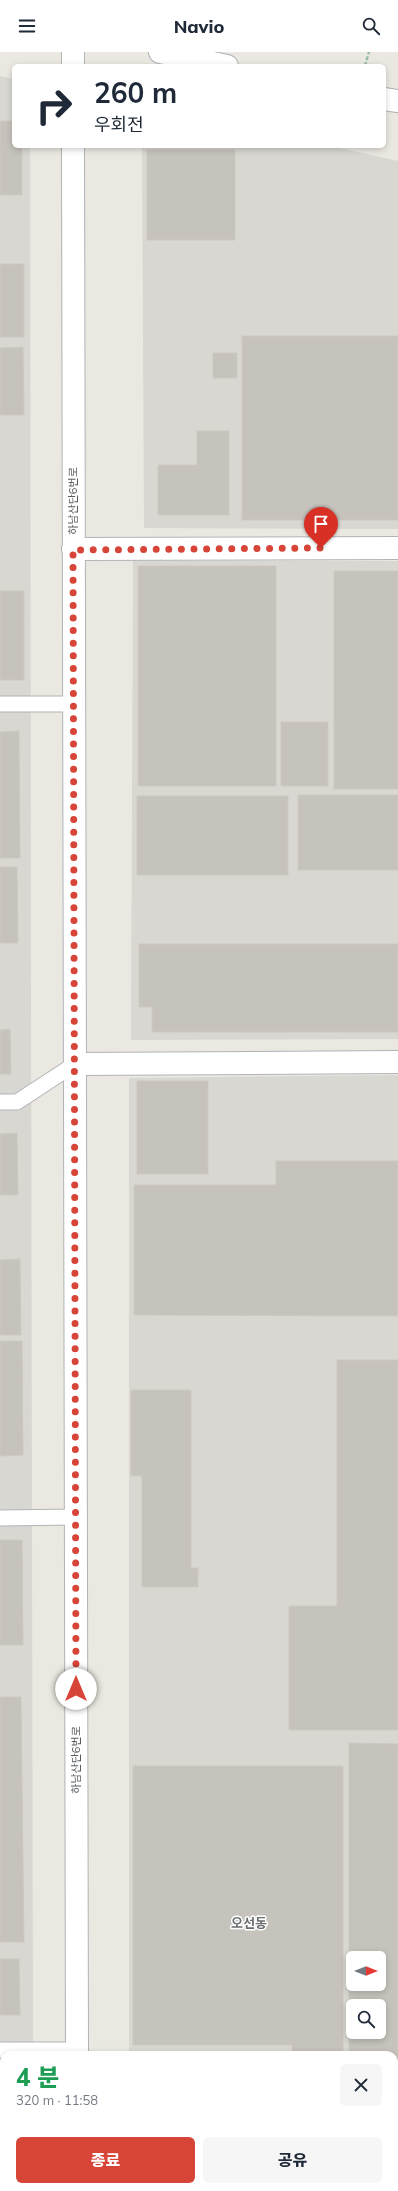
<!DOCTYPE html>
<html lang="ko">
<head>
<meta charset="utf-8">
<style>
  :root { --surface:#fff; --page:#f6f6f7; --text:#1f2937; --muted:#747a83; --accent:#d74539 }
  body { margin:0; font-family:Mulish,"Noto Sans KR",sans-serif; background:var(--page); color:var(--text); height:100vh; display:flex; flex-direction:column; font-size:15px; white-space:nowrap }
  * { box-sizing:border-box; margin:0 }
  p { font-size:13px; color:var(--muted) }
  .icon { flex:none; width:22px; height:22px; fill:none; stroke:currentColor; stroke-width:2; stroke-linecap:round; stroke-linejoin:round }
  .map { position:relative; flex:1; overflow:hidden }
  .drawer { position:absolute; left:0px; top:1999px; width:398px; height:140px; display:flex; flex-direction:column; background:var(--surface); border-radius:12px 12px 0 0; box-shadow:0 2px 6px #0003 }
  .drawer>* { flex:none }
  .banner { position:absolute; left:12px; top:12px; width:374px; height:84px; border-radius:6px; box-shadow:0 2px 6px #0003; background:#fff; color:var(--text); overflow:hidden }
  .needle { width:26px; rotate:90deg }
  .controls { position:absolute; left:346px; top:1899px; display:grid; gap:8px }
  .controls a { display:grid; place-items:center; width:40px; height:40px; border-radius:6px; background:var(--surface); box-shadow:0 2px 6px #0003; font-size:20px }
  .pin { position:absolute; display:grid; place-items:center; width:34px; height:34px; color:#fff; margin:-41px -17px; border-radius:50% 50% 50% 0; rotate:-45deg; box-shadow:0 0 4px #0007 }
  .pin .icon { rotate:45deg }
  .me { position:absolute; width:44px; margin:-22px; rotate:0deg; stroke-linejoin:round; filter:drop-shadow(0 0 3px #0008) }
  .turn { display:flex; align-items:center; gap:14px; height:84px; padding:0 16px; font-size:18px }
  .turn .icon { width:52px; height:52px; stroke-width:2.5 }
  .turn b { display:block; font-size:28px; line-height:34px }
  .round { display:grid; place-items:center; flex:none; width:42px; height:42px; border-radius:6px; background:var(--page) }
  .head { display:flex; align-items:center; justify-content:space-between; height:68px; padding:0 16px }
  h1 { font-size:24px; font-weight:800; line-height:30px; color:#1e9e55 }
  .button { display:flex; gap:8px; margin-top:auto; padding:8px 16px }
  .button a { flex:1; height:46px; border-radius:6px; background:var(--accent); color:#fff; font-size:16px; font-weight:800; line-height:46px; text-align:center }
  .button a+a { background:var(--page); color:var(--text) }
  header { display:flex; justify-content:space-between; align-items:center; height:52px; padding:0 16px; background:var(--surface); font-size:18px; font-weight:800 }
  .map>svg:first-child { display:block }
</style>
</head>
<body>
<header><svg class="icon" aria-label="menu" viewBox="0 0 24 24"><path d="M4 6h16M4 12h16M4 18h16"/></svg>Navio<svg class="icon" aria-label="search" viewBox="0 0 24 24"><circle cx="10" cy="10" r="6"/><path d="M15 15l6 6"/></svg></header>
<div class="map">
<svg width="398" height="2139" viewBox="0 0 398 2139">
  <rect width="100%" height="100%" fill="#eae8e0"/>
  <path fill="#d9d7d2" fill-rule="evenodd" d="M0,24l14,3v67h16l1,851 2,1058h-29v132h29v4h-33z
    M331,94l67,15v368l-254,-1 -2,-381z
    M133,509h265v478l-267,1z
    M398,1023v1116h-267v-4h263v-132h-265v-977zM353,1906h26v26h-26zM353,1954h26v26h-26z"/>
  <path fill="#c6c3bc" stroke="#cec9bf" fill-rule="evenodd" d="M0,69h14v25h8v49h-22z
    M147,98h88v90h-88z
    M0,212h24v73h-24z
    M242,284h156v184h-156z
    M23,295l1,68h-24v-67z
    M213,301h24v25h-24z
    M197,379h32v84h-71v-50h39z
    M138,514h138v220h-138z
    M334,519h64v218h-64z
    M0,539h24v89h-24z
    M281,670h47v64h-47z
    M19,679l1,127h-20v-126z
    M298,743h100v75h-100z
    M137,744h151v79h-151z
    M0,815h17l1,76h-18z
    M139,892h259v88h-246v-25h-13z
    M10,977l1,45h-11v-44z
    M137,1029h71v93h-71z
    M17,1081l1,62h-18v-61z
    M276,1109h122v155l-264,-1v-130h142z
    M20,1207l1,76h-21v-75z
    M0,1289h22l1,114 -23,1z
    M337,1308h61v370h-109v-124h48z
    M131,1338h60v178h7v19h-56v-111h-11z
    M0,1488h22l1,105h-23z
    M0,1645h21l3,245h-24z
    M349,1691l49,1v447h-49v-4h45v-132h-45zM353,1906h26v26h-26zM353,1954h26v26h-26z
    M133,1714h210v289h-51v-10h-159z
    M0,1907h19l1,56h-20z
    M0,2029h4v56h-4z
    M0,2090h4v45h19v4h-23z"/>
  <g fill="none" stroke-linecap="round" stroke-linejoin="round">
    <g stroke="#b1b3b7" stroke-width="17">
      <path id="service" d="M0,652h74
        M0,1050h17l58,-38
        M0,1466l76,-1
        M0,1998h77"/>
    </g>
    <g stroke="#b1b3b7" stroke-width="24">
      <path id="minor" d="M73,497l325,-1
        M75,1012l323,-2"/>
    </g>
    <g stroke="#b1b3b7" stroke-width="24">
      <path id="tertiary" d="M73,0v14
        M73,94l4,1909
        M77,2135v4"/>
    </g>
    <g stroke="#adb0b4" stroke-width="24">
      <path id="secondary" d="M160,0l67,14
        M384,47l14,2"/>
    </g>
    <path stroke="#96bea2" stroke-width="2.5" stroke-dasharray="4 2" stroke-linecap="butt" d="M365,14l4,-14"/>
    <use href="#service" stroke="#fff" stroke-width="15"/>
    <use href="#minor" stroke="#fff" stroke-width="22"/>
    <use href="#tertiary" stroke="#fff" stroke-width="22"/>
    <use href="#secondary" stroke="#fff" stroke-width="22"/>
  </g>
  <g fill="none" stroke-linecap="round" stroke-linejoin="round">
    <path stroke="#d74539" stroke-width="7" stroke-dasharray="0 12.6" d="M76,1637l-3,-1139 248,-2"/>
  </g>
  <g text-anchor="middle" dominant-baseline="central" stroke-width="3" stroke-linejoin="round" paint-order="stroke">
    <g font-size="11" fill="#595c5f" stroke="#fff">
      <text transform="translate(73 449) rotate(-90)">하남산단6번로</text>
      <text transform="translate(76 1708) rotate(-90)">하남산단6번로</text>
    </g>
    <g font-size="13" font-weight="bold" fill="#6a6e71" stroke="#fff">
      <text x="249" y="1871">오선동</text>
    </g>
  </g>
</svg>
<div class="controls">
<a><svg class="needle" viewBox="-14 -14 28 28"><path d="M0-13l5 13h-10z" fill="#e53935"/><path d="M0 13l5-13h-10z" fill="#747a83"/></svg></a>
<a><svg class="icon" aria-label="search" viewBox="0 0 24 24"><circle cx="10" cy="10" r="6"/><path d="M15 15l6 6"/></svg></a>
</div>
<div class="pin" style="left:321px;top:496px;background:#d93025"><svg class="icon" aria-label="arrive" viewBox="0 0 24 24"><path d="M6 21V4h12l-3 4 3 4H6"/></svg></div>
<svg class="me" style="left:76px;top:1637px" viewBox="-20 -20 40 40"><circle r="19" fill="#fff"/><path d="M0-13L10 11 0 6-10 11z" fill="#d74539"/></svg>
<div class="banner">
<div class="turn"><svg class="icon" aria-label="right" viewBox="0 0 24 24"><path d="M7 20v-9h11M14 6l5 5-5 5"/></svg><div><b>260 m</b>우회전</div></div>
</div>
<section class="drawer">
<div class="head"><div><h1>4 분</h1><p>320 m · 11:58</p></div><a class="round"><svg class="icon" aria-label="close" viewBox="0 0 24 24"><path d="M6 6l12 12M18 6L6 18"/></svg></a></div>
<div class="button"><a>종료</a><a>공유</a></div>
</section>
</div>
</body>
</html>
